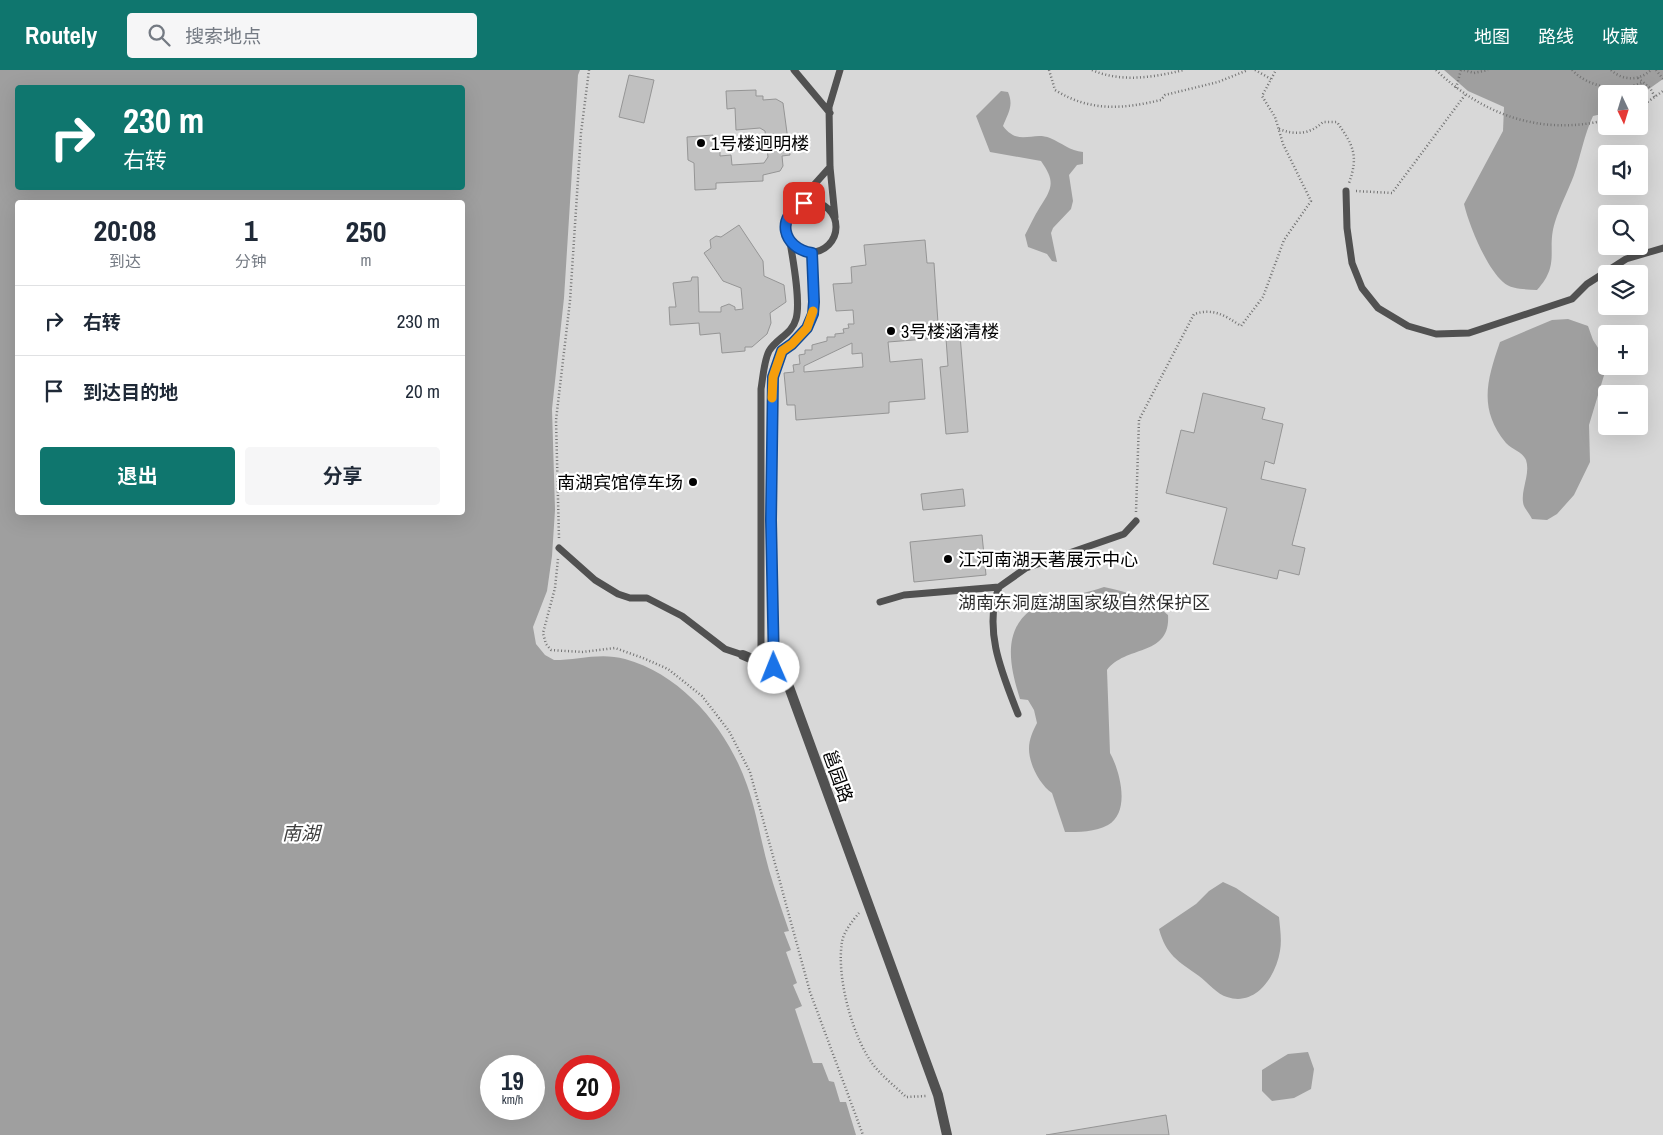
<!DOCTYPE html>
<html lang="zh">
<head>
<meta charset="utf-8">
<style>
  :root { --surface:#fff; --page:#f6f6f7; --text:#1f2937; --muted:#747a83; --line:#e0e1e3; --accent:#0f766e }
  body { margin:0; font-family:"Archivo Narrow","Noto Sans SC",sans-serif; background:var(--page); color:var(--text); height:100vh; display:flex; flex-direction:column; font-size:19px; white-space:nowrap }
  * { box-sizing:border-box; margin:0 }
  p { font-size:16px; color:var(--muted) }
  .icon { flex:none; width:28px; height:28px; fill:none; stroke:currentColor; stroke-width:2; stroke-linecap:round; stroke-linejoin:round }
  .map { position:relative; flex:1; overflow:hidden }
  .panel { position:absolute; left:15px; top:130px; width:450px; height:315px; display:flex; flex-direction:column; background:var(--surface); border-radius:5px; box-shadow:0 5px 20px #0002 }
  .panel>* { flex:none }
  .top-card { position:absolute; left:15px; top:15px; width:450px; height:105px; border-radius:5px; box-shadow:0 5px 20px #0002; background:#0f766e; color:#fff; overflow:hidden }
  .needle { width:32px; rotate:176deg }
  .fabs { position:absolute; left:1598px; top:15px; display:grid; gap:10px }
  .fabs a { display:grid; place-items:center; width:50px; height:50px; border-radius:5px; background:var(--surface); box-shadow:0 5px 20px #0002; font-size:25px }
  .speed { position:absolute; left:480px; top:985px; display:flex; gap:10px; font-size:25px; font-weight:700; text-align:center }
  .speed>* { display:grid; place-content:center; width:65px; height:65px; border-radius:50%; background:var(--surface); box-shadow:0 5px 20px #0002; line-height:1 }
  .speed small { font-size:12px; font-weight:400 }
  .speed .limit { border:8px solid #d22; background:#fff; color:#111 }
  .pin { position:absolute; display:grid; place-items:center; width:42px; height:42px; color:#fff; margin:-21px; border-radius:10px; box-shadow:0 2px 8px #0006 }
  .me { position:absolute; width:55px; margin:-28px; rotate:359deg; stroke-linejoin:round; filter:drop-shadow(0 0 4px #0008) }
  .turn { display:flex; align-items:center; gap:18px; height:105px; padding:0 25px; font-size:22px }
  .turn .icon { width:65px; height:65px; stroke-width:2.5 }
  .turn b { display:block; font-size:35px; line-height:42px }
  .eta { display:flex; justify-content:space-evenly; align-items:center; height:85px; text-align:center }
  .eta b { font-size:30px; font-weight:700; line-height:35px }
  .action { display:flex; gap:10px; margin-top:auto; padding:10px 25px }
  .action a { flex:1; height:58px; border-radius:5px; background:var(--accent); color:#fff; font-size:20px; font-weight:700; line-height:58px; text-align:center }
  .action a+a { background:var(--page); color:var(--text) }
  ul { padding:0; list-style:none }
  li { display:flex; align-items:center; gap:15px; height:70px; padding:0 25px; border-top:1px solid var(--line) }
  li div { flex:1 }
  li b { display:block; font-size:19px }
  li em { font-style:normal }
  header { display:flex; align-items:center; gap:30px; box-sizing:border-box; height:70px; padding:0 25px; background:var(--accent); color:#fff }
  header strong { font-size:24px }
  nav { display:flex; gap:28px; margin-inline-start:auto; font-size:18px }
  .search { width:350px; height:45px; background:var(--page); display:flex; align-items:center; gap:12px; box-sizing:border-box; padding:0 18px; border-radius:5px; color:var(--muted); font-size:19px }
  .map>svg:first-child { display:block }
</style>
</head>
<body>
<header>
<strong>Routely</strong>
<div class="search"><svg class="icon" aria-label="search" viewBox="0 0 24 24"><circle cx="10" cy="10" r="6"/><path d="M15 15l6 6"/></svg>搜索地点</div>
<nav><a>地图</a><a>路线</a><a>收藏</a></nav>
</header>
<div class="map">
<svg width="1663" height="1065" viewBox="0 0 1663 1065">
  <rect width="100%" height="100%" fill="#fff"/>
  <path fill="#d8d8d8" fill-rule="evenodd" d="M0,0h1663v1065h-1663zM18,18h444v100h-444zM1606,24h33v32h-33zM1606,84h33v32h-33zM18,132h444v310h-444zM1606,144h33v32h-33zM1606,204h33v32h-33zM1606,264h33v32h-33zM1606,324h33v32h-33zM491,996h43v43h-43zM566,996h43v43h-43z"/>
  <path fill="#9f9f9f" fill-rule="evenodd" d="M0,0h580l-2,5 -14,223 -12,111 3,101 -3,46 -5,35 -14,36 3,17 9,11 9,5c24,0 47,-8 71,-1 58,16 103,71 122,126 10,28 14,57 22,85 6,20 13,41 20,61l-5,1 7,18 -5,2 11,31 -4,2 9,21 -7,3 18,54h9l7,18 5,1 6,20h6l10,33h-856zM18,18h444v100h-444zM18,132h444v310h-444zM491,996h43v43h-43zM609,996v43h-43v-43z
    M1444,0h219v9l-24,17v-2h-33v19l-13,3c-9,19 -12,39 -19,59 -6,16 -14,31 -19,47 -9,28 6,42 -18,68 -12,-1 -25,0 -34,-8 -17,-15 -34,-57 -39,-78l39,-73 1,-24 -36,-16z
    M1001,21l7,1c6,14 0,21 -5,34 16,21 29,5 47,12 12,5 20,13 33,14v12l-6,1 -8,10 4,26 -2,8 -18,19 -2,5 6,29 -5,-1 -5,-7 -19,-7 -3,-12c5,-9 9,-19 15,-28 13,-20 15,-26 1,-46l-51,-9 -14,-36z
    M1568,249l20,7 5,14 9,14 3,18 -16,53 1,37 -16,33 -17,19 -10,6 -15,-1c-2,-4 -6,-9 -8,-13 -5,-14 7,-31 2,-46 -4,-9 -14,-10 -20,-17 -28,-34 -19,-63 -6,-101l52,-22z
    M1104,517c24,5 47,12 64,28 3,42 -42,30 -61,55l3,83c10,18 21,59 -2,72 -12,7 -30,7 -43,7l-13,-39c-12,-8 -23,-29 -23,-44 0,-10 4,-18 8,-26l-3,-13 -6,-10 -8,-1c-9,-29 -19,-67 11,-89 9,-7 59,-18 73,-23z
    M1223,812l13,6 43,29c1,11 3,23 1,34 -4,25 -24,56 -53,46 -9,-2 -20,-15 -28,-21 -21,-15 -33,-21 -40,-47l37,-25 13,-13z
    M1308,982l6,17 -3,20 -17,9 -22,3 -10,-10v-21l26,-16z"/>
  <path fill="#c0c0c0" stroke="#959595" fill-rule="evenodd" d="M629,5l25,5 -10,43 -25,-6z
    M756,20v6h7v4l13,-1 7,4 7,52 -8,1 1,10 -3,5 -17,4v6l-47,2v6l-21,1 -1,-27 -6,-3 -1,-23 26,-2 1,15h6v6l11,-1 1,10 32,-2 4,-6 -3,-26 -5,-3 -24,2 -1,-22 -8,1 -1,-18z
    M739,155l24,36 1,15 20,9 2,17 -16,11 1,10 -4,11 -15,13h-7v4l-23,2 -2,-20 -20,2 -1,-12 -29,2 -1,-18h7l-3,-24 18,-2 1,-4h6l1,35h22v-5l8,-3 6,3v3l8,-1 -2,-21 -18,-7 -19,-28 7,-5 -1,-8 6,-4 5,1z
    M925,170l2,23h7l5,75 -51,4 2,20 32,-3 3,40 -36,3v11l-93,7 -1,-15h-8l-3,-32 10,-1 -1,-7 7,-1 -1,-9 6,-1v-4h7v-5l15,-4v-4h8v-3l9,-1 -1,-4 6,-1 -1,-4h6l-1,-14 -17,1 -3,-27 19,-1 -1,-16 15,-2 -2,-20zM852,273v11l10,-1 1,14 -59,5v-6z
    M959,253l9,109 -22,2 -6,-67 8,-1 -3,-41z
    M1203,323l62,15 -3,11 21,5 -9,40 -9,-3 -4,18 45,10 -14,56 13,3 -6,27 -20,-5 -2,9 -64,-15 14,-56 -61,-15 15,-63 13,3z
    M963,419l2,17 -42,4 -2,-16z
    M982,465l4,40 -72,7 -4,-40z
    M1166,1045l3,20h-123z"/>
  <g fill="none" stroke-linecap="round" stroke-linejoin="round">
    <path stroke="#737373" stroke-width="2.5" stroke-dasharray="1 2.5" stroke-linecap="butt" d="M1049,0l6,20c35,22 68,19 106,10l4,-5 53,-13 30,-12
      M1092,0c29,13 63,7 92,0
      M1255,0l16,9
      M1436,0c47,45 105,66 170,50
      M1464,0l10,3 14,-3
      M1572,0c17,18 49,23 71,12
      M1611,0c12,11 28,11 40,0
      M1656,0l7,9
      M1638,8l12,10 5,9
      M1456,18l5,-18
      M1639,38l24,-17
      M1279,59c16,6 30,6 44,-7h14c16,23 22,33 12,61
      M1356,121l36,2 73,-98
      M1136,442l3,-92 55,-106c20,-6 30,1 47,12l22,-29 21,-57 27,-39 -28,-57 -8,-27 -13,-21 14,-26
      M559,468l-3,-118 14,-119 11,-168 8,-63
      M558,489l-3,29 -12,45 3,11 5,6 31,2 33,-4 28,10 25,11 34,27 27,35 21,41 60,220 53,143
      M859,843c-6,7 -16,20 -17,29 -6,35 11,98 33,125 9,11 21,20 31,30l20,-1"/>
    <path stroke="#515151" stroke-width="7" d="M794,0l36,43
      M1346,121l1,37 5,35 10,25 16,20 30,18 28,8 33,-1 103,-34 15,-15 39,-25 37,-11
      M786 157a25 25 0 1 1 50 0a25 25 0 1 1-50 0Z
      M795,136l35,-39
      M835,147l-5,-50 -1,-60 11,-37
      M559,478l36,32 23,14 12,4h17l35,18 43,33 18,6
      M999,517c-16,43 3,86 19,127
      M880,532l24,-7 95,-8 27,-19 98,-34 12,-13
      M761,592v-273c2,-12 3,-28 8,-38 8,-13 23,-17 27,-32 5,-17 -3,-59 -6,-77
      M774,598l-3,-148 2,-143 8,-26 11,-7 15,-16 6,-14 2,-12 -3,-49"/>
    <path stroke="#515151" stroke-width="10" d="M743,585l31,13 15,19 149,408 9,40"/>
  </g>
  <g fill="none" stroke-linecap="round" stroke-linejoin="round">
    <g stroke="#114b97" stroke-width="12">
      <path id="route" d="M774,598l-3,-148 2,-143 9,-26 10,-7 15,-16 6,-14 1,-12 -2,-49c-30,-5 -37,-37 -8,-50"/>
    </g>
    <use href="#route" stroke="#1a73e8" stroke-width="9"/>
    <path stroke="#f59e0b" stroke-width="9" d="M772,328l1,-21 9,-26 10,-7 15,-16 6,-17"/>
  </g>
  <g fill="#000" stroke="#fff" stroke-width="2">
    <circle cx="701" cy="73" r="5"/>
    <circle cx="891" cy="261" r="5"/>
    <circle cx="693" cy="412" r="5"/>
    <circle cx="948" cy="489" r="5"/>
  </g>
  <g text-anchor="middle" dominant-baseline="central" stroke-width="4.5" stroke-linejoin="round" paint-order="stroke">
    <g font-size="18" fill="#000" stroke="#fff" text-anchor="start">
      <text x="711" y="73">1号楼迥明楼</text>
      <text x="901" y="261">3号楼涵清楼</text>
      <text x="683" y="412" text-anchor="end">南湖宾馆停车场</text>
      <text x="958" y="489">江河南湖天著展示中心</text>
    </g>
    <g font-size="18" fill="#2f2f2f" stroke="#fff">
      <text x="1084" y="532">湖南东洞庭湖国家级自然保护区</text>
    </g>
    <g font-size="18" fill="#000" stroke="#fff">
      <text transform="translate(838 706) rotate(70)">邕园路</text>
    </g>
    <g font-size="19" font-style="italic" fill="#404040" stroke="#fff">
      <text x="301" y="763">南湖</text>
    </g>
  </g>
</svg>
<div class="fabs">
<a><svg class="needle" viewBox="-14 -14 28 28"><path d="M0-13l5 13h-10z" fill="#e53935"/><path d="M0 13l5-13h-10z" fill="#747a83"/></svg></a>
<a><svg class="icon" aria-label="sound" viewBox="0 0 24 24"><path d="M4 9h4l5-4v14l-5-4H4zM17 9q2 3 0 6"/></svg></a>
<a><svg class="icon" aria-label="search" viewBox="0 0 24 24"><circle cx="10" cy="10" r="6"/><path d="M15 15l6 6"/></svg></a>
<a><svg class="icon" aria-label="layers" viewBox="0 0 24 24"><path d="M12 4l9 5-9 5-9-5zM3 14l9 5 9-5"/></svg></a>
<a>+</a>
<a>−</a>
</div>
<div class="speed"><div>19<small>km/h</small></div><div class="limit">20</div></div>
<div class="pin" style="left:804px;top:133px;background:#d93025"><svg class="icon" aria-label="arrive" viewBox="0 0 24 24"><path d="M6 21V4h12l-3 4 3 4H6"/></svg></div>
<svg class="me" style="left:774px;top:598px" viewBox="-20 -20 40 40"><circle r="19" fill="#fff"/><path d="M0-13L10 11 0 6-10 11z" fill="#1a73e8"/></svg>
<div class="top-card">
<div class="turn"><svg class="icon" aria-label="right" viewBox="0 0 24 24"><path d="M7 20v-9h11M14 6l5 5-5 5"/></svg><div><b>230 m</b>右转</div></div>
</div>
<section class="panel">
<div class="eta">
<div><b>20:08</b><p>到达</p></div>
<div><b>1</b><p>分钟</p></div>
<div><b>250</b><p>m</p></div>
</div>
<ul>
<li><svg class="icon" aria-label="right" viewBox="0 0 24 24"><path d="M7 20v-9h11M14 6l5 5-5 5"/></svg><div><b>右转</b></div><em>230 m</em></li>
<li><svg class="icon" aria-label="arrive" viewBox="0 0 24 24"><path d="M6 21V4h12l-3 4 3 4H6"/></svg><div><b>到达目的地</b></div><em>20 m</em></li>
</ul>
<div class="action"><a>退出</a><a>分享</a></div>
</section>
</div>
</body>
</html>
